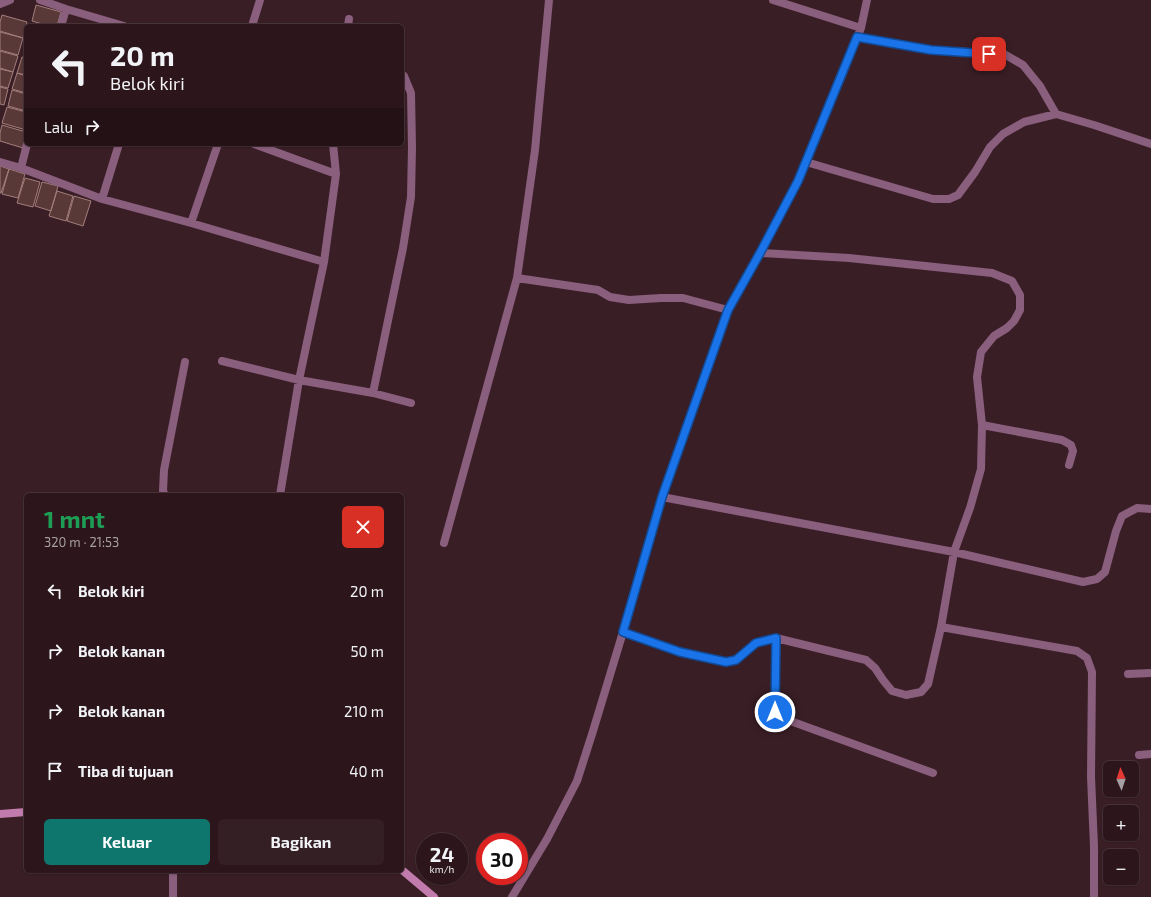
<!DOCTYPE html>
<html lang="id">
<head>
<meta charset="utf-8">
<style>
  :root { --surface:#2c161c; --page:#341f25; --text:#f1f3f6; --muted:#a69fa3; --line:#48353b; --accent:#0f766e }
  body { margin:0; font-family:"Exo 2",sans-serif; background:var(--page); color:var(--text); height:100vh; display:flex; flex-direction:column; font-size:15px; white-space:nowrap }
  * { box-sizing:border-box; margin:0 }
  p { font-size:13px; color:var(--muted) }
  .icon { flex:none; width:22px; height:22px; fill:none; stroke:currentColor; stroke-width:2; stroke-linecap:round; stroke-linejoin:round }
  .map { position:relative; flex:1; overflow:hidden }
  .drawer { position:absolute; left:24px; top:493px; width:380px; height:380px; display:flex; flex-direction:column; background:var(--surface); border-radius:6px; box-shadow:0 1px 3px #0004,0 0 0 1px var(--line) }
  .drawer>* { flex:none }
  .banner { position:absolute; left:24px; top:24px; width:380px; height:122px; border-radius:6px; box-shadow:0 1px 3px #0004,0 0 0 1px var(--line); background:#2c161c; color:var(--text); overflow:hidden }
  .needle { width:26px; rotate:357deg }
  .fabs { position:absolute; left:1103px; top:761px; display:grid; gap:8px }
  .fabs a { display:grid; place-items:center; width:36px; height:36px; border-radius:6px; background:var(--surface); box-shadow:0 1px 3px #0004,0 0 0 1px var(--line); font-size:20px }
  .speed { position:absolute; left:416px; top:833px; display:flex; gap:8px; font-size:20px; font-weight:700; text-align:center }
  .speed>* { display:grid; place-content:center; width:52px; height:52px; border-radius:50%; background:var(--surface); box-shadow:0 1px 3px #0004,0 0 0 1px var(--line); line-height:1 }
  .speed small { font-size:10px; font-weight:400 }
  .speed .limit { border:6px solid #d22; background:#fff; color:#111 }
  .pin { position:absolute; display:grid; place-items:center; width:34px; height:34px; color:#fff; margin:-17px; border-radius:8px; box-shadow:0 2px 6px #0006 }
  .me { position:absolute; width:44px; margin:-22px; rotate:0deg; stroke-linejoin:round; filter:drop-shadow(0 0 3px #0008) }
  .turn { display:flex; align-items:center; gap:14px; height:84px; padding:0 20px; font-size:18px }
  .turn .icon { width:52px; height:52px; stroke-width:2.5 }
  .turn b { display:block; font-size:28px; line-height:34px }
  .then { display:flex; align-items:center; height:38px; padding:0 20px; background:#0003; gap:8px; font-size:15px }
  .round { display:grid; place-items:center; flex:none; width:42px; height:42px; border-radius:6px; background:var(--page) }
  .overview { display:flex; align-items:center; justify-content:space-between; height:68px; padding:0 20px }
  h1 { font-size:24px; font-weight:700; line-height:30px; color:#1e9e55 }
  .button { display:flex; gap:8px; margin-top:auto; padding:8px 20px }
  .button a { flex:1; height:46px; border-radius:6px; background:var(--accent); color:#fff; font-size:16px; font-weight:700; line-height:46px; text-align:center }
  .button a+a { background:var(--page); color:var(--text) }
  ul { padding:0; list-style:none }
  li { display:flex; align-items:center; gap:12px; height:60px; padding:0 20px }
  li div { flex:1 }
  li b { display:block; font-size:15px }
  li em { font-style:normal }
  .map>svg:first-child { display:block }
</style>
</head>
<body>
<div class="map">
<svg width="1151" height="897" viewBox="0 0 1151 897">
  <rect width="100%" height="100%" fill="#3a1e26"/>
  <path fill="#593937" stroke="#a27e7b" d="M36,5l25,7 -4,14h-8l-17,-5z
    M2,15l25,7 -4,16 -23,-7v-9z
    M0,32l23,6 -5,17 -18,-5z
    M0,51l18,5 -5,16 -13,-4z
    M22,57l4,1v17l-9,-2z
    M0,69l13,3 -5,16 -8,-2z
    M17,73l9,3v17l-14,-4z
    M0,87l8,2 -4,16 -4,-1z
    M12,90l14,4v17l-18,-5z
    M7,107l19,5v18l-24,-7z
    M2,125l24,7v5l-3,11 -23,-7v-8z
    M0,166l9,3 -8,24h-1z
    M9,169l16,5 -7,24 -16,-4z
    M25,178l15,4 -7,25 -16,-4z
    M42,182l16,4 -7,25 -16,-5z
    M57,191l16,5 -7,25 -17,-5z
    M74,196l17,5 -8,25 -16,-5z"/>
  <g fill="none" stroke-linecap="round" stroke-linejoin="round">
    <path stroke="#8a5e7d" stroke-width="8" d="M40,0l26,9 58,17
      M773,0l88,28
      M0,4l10,-4
      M61,26l5,-17
      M252,26l8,-26
      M348,26l1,-7
      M857,37l74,13 73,4 19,11 17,21 16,28
      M254,144l82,30
      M0,162l21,6 81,31 89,24 133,39
      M806,162l127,37h16l9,-4 17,-23 15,-25 13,-13 21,-12 32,-8 38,11 57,19
      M21,168l6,-24
      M102,199l17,-55
      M191,223l27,-79
      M760,253l89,5 143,15 20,8 8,14v15l-6,11 -7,7 -13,8 -13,16 -4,25 5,48 -1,44 -11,39 -16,44 -13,75 136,24 10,7 5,14 -1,105 3,69v51
      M517,278l81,12 12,7 19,3 32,-2h22l45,12
      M222,361l77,19 74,13 38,10
      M373,393l30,-145 8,-51 1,-50 -1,-54 -7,-17 -2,-2
      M982,425l80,15 9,5 2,6 -4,14
      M165,495l-2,-4 1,-21 21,-108
      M280,495l19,-115 25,-118 12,-88 -3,-30
      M662,497l292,55 129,30 14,-3 8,-7 11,-41 6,-15 15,-8 14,1
      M444,543l73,-265 18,-128 14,-150
      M623,632l57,20 46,10 10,-2 19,-17 21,-5 90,22 9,8 8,12 9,11 14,4 15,-3 7,-8 13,-57
      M776,638l-1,72 2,4 8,5 148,54
      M1128,674l23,-1
      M1139,755l12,-1
      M173,897v-26
      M512,897l35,-58 30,-58 16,-50 30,-99 39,-135 66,-187 32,-57 38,-72 63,-153 6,-28"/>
    <path stroke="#c27bad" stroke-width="8" d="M0,814l26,-2
      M402,870l32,27"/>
  </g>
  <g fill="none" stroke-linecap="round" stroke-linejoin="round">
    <g stroke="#114b97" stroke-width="10">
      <path id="route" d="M775,712l1,-74 -20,5 -20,17 -10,2 -46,-10 -57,-20 39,-135 66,-187 32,-57 38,-72 59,-144 74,13 58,4"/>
    </g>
    <use href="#route" stroke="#1a73e8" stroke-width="7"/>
  </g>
</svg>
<div class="fabs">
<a><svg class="needle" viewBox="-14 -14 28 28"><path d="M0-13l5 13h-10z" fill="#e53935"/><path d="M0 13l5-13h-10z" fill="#a69fa3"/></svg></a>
<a>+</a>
<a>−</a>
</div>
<div class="speed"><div>24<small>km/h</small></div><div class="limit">30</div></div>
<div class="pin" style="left:989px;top:54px;background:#d93025"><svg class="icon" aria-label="arrive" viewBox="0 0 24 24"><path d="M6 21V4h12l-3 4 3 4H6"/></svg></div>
<svg class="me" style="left:775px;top:712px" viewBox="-20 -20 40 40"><circle r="17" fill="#1a73e8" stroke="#fff" stroke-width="3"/><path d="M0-11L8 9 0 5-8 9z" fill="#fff"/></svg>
<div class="banner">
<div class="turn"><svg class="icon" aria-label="left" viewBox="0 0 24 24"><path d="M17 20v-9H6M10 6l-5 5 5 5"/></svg><div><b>20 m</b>Belok kiri</div></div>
<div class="then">Lalu<svg class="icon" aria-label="right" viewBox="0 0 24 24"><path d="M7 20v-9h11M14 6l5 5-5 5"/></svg></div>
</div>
<section class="drawer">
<div class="overview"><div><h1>1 mnt</h1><p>320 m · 21:53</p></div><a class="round" style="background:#d93025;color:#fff"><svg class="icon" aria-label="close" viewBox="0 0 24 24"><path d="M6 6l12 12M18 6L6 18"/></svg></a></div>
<ul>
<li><svg class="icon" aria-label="left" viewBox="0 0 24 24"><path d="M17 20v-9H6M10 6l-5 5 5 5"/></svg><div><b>Belok kiri</b></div><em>20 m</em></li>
<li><svg class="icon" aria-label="right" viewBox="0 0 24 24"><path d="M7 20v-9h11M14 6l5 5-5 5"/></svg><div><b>Belok kanan</b></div><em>50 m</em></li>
<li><svg class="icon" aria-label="right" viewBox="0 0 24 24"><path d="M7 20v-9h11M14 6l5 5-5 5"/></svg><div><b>Belok kanan</b></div><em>210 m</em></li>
<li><svg class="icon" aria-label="arrive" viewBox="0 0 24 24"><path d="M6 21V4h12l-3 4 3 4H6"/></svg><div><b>Tiba di tujuan</b></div><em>40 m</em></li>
</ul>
<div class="button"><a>Keluar</a><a>Bagikan</a></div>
</section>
</div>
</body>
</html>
